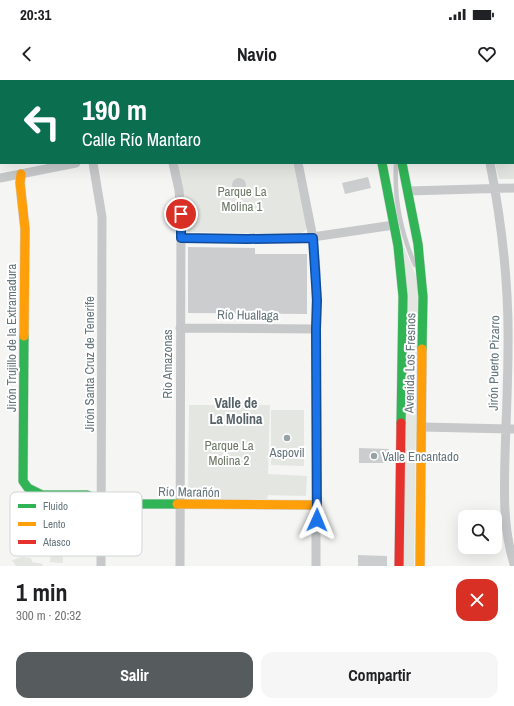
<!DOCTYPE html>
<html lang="es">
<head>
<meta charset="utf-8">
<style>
  :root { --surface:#fff; --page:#f6f6f6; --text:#202124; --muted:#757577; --accent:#565b5e }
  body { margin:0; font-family:"Archivo Narrow",sans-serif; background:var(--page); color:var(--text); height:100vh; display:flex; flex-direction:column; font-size:15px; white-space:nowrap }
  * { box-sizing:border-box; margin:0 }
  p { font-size:13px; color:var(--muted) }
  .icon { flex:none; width:22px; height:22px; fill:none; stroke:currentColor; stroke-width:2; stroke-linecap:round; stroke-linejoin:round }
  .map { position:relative; height:486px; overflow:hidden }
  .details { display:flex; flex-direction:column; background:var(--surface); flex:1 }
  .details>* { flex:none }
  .top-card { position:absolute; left:0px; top:0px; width:514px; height:84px; box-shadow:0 4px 16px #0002; background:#0b6e4f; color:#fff; overflow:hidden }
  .buttons { position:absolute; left:458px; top:430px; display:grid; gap:8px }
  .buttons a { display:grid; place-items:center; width:44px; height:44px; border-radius:8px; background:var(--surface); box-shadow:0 4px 16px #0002; font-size:20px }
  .pin { position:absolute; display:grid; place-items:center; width:34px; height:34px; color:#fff; margin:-17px; border:2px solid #fff; border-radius:50%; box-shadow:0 1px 4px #0007 }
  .me { position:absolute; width:44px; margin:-22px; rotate:1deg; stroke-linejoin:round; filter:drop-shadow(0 0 3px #0008) }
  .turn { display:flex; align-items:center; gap:14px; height:84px; padding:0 16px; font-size:18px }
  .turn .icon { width:52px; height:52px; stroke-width:2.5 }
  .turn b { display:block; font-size:28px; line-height:34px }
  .round { display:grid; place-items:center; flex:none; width:42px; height:42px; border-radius:12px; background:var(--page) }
  .summary { display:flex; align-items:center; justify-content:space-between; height:68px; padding:0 16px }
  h1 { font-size:24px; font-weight:800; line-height:30px }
  .primary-button { display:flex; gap:8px; margin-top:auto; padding:8px 16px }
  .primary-button a { flex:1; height:46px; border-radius:12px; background:var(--accent); color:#fff; font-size:16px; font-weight:800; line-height:46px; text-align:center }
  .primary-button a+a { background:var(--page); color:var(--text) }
  .status { display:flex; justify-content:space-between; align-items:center; height:28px; padding:0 20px; background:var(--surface); direction:ltr }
  .status svg { height:11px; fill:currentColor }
  header { display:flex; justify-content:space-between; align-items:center; height:52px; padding:0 16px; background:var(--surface); font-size:18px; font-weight:800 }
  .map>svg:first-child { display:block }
</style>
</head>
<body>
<div class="status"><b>20:31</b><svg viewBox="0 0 49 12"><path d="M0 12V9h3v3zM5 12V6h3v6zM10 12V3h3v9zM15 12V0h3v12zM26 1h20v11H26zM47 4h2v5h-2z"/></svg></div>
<header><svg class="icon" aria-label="back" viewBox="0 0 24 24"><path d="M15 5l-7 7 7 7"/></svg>Navio<svg class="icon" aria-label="heart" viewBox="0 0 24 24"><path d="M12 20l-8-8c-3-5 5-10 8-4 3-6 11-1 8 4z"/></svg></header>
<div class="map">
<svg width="514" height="486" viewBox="0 0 514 486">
  <rect width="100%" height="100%" fill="#f5f5f4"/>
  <path fill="#e4e6e2" d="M479,0h35v99h-15l-4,-16h18v-82z
    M177,83h116l13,60v7l-6,4 -112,-2 -3,-7z
    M404,167l14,34 -4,285h-10z
    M189,325h81l-2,69 39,2 -1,20 -38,-1 -1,4h-79z
    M271,330h33v56l-33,-1z
    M62,462l1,21 -13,-1 1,-9h4l-2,-1 -2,-9z
    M22,477l9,1 1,4 11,2 -1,2h-26l-4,-6z"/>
  <path fill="#cccdce" d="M368,97l3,11 -26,6 -3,-11z
    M232 105a7 7 0 1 1 14 0a7 7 0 1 1-14 0Z
    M188,167l67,1v6h52v60l-119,-1z
    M359,368l30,1 -1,14h-29z
    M358,475l29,1v10h-29z"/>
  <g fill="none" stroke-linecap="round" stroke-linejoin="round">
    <g stroke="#d0d1d1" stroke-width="10">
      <path id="fast" d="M358,0v1
        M70,1l4,-1
        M382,83l16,83 5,50 -2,127
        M402,83l16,81 5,53 -1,52
        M24,256l-1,145 5,7 14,7h45l24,9h66"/>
    </g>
    <g stroke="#d0d1d1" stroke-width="10">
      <path id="slow" d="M21,94l-1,9 5,46 -1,107
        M177,424l140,1
        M420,486l2,-217"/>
    </g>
    <g stroke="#d0d1d1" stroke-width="10">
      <path id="jam" d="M386,0v1
        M0,16h1
        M399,486l2,-143"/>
    </g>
    <path stroke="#c6c8c9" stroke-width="4.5" d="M396,83c-2,34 5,70 19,102"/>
    <path stroke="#c6c8c9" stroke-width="9" d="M153,0l1,1
      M473,1l1,-1
      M93,83l9,54 -1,349
      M173,83l6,27 2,24 -1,352
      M298,83l15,75 3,32v296
      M490,83c12,61 19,122 18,184 0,36 -2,73 -3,109 -1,37 -2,73 9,108
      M0,98l76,-15
      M408,111l106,-3
      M181,158l118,1 95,-14
      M180,248l136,1
      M422,347l92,2"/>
    <use href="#fast" stroke="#30b455" stroke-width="9"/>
    <use href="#slow" stroke="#ff9f0a" stroke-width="9"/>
    <use href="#jam" stroke="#e5322d" stroke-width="9"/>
  </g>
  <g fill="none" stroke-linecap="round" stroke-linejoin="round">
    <g stroke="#114b97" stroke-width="10">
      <path id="route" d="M181,134v24l66,1 66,-1 4,62 -1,29 1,191"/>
    </g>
    <use href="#route" stroke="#1a73e8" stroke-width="7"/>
  </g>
  <g fill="#97a2a5" stroke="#fff" stroke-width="1.5">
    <circle cx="287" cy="358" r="4"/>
    <circle cx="374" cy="376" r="4"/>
  </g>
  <g text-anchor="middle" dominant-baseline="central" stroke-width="4" stroke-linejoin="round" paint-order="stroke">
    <g font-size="13" fill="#6e7967" stroke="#fff">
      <text x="242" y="111">Parque La<tspan x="242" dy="15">Molina 1</tspan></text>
      <text x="229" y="365">Parque La<tspan x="229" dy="15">Molina 2</tspan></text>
    </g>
    <g font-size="13" fill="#65757b" stroke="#fff">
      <text transform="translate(248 235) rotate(1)">Río Huallaga</text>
      <text transform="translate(11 258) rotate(-90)">Jirón Trujillo de la Extramadura</text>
      <text transform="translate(410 283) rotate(-89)">Avenida Los Fresnos</text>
      <text transform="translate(494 283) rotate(-89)">Jirón Puerto Pizarro</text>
      <text transform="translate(89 284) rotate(-90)">Jirón Santa Cruz de Tenerife</text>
      <text transform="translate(167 284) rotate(-90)">Río Amazonas</text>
      <text transform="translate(189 412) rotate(1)">Río Marañón</text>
    </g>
    <g font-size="13" fill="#65757b" stroke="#fff">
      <text x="287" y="372">Aspovil</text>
      <text x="382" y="376" text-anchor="start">Valle Encantado</text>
    </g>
    <g font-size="14" font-weight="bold" fill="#566267" stroke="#fff">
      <text x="236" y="323">Valle de<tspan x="236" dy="16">La Molina</tspan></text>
    </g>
  </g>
  <rect x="10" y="412" width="132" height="64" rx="6" fill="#fff" stroke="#d1d6d7" stroke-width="1"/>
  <rect x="18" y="424" width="18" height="4" fill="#30b455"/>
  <rect x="18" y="442" width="18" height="4" fill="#ff9f0a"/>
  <rect x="18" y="460" width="18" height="4" fill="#e5322d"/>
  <g font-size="11" fill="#65757b">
    <text x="43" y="430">Fluido</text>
    <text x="43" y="448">Lento</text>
    <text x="43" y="466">Atasco</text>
  </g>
</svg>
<div class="buttons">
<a><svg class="icon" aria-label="search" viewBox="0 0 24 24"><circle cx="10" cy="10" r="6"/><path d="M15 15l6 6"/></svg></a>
</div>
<div class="pin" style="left:181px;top:134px;background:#d93025"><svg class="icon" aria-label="arrive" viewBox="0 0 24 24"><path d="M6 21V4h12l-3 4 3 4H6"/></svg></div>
<svg class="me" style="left:317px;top:440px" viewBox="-20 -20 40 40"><path d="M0-17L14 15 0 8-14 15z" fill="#1a73e8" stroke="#fff" stroke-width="4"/></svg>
<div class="top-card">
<div class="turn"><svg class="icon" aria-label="left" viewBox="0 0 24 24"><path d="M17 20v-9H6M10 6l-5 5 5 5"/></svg><div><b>190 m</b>Calle Río Mantaro</div></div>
</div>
</div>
<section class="details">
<div class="summary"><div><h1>1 min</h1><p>300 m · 20:32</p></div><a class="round" style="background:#d93025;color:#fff"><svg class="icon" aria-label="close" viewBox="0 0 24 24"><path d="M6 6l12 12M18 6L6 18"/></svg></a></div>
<div class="primary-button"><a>Salir</a><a>Compartir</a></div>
</section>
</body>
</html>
